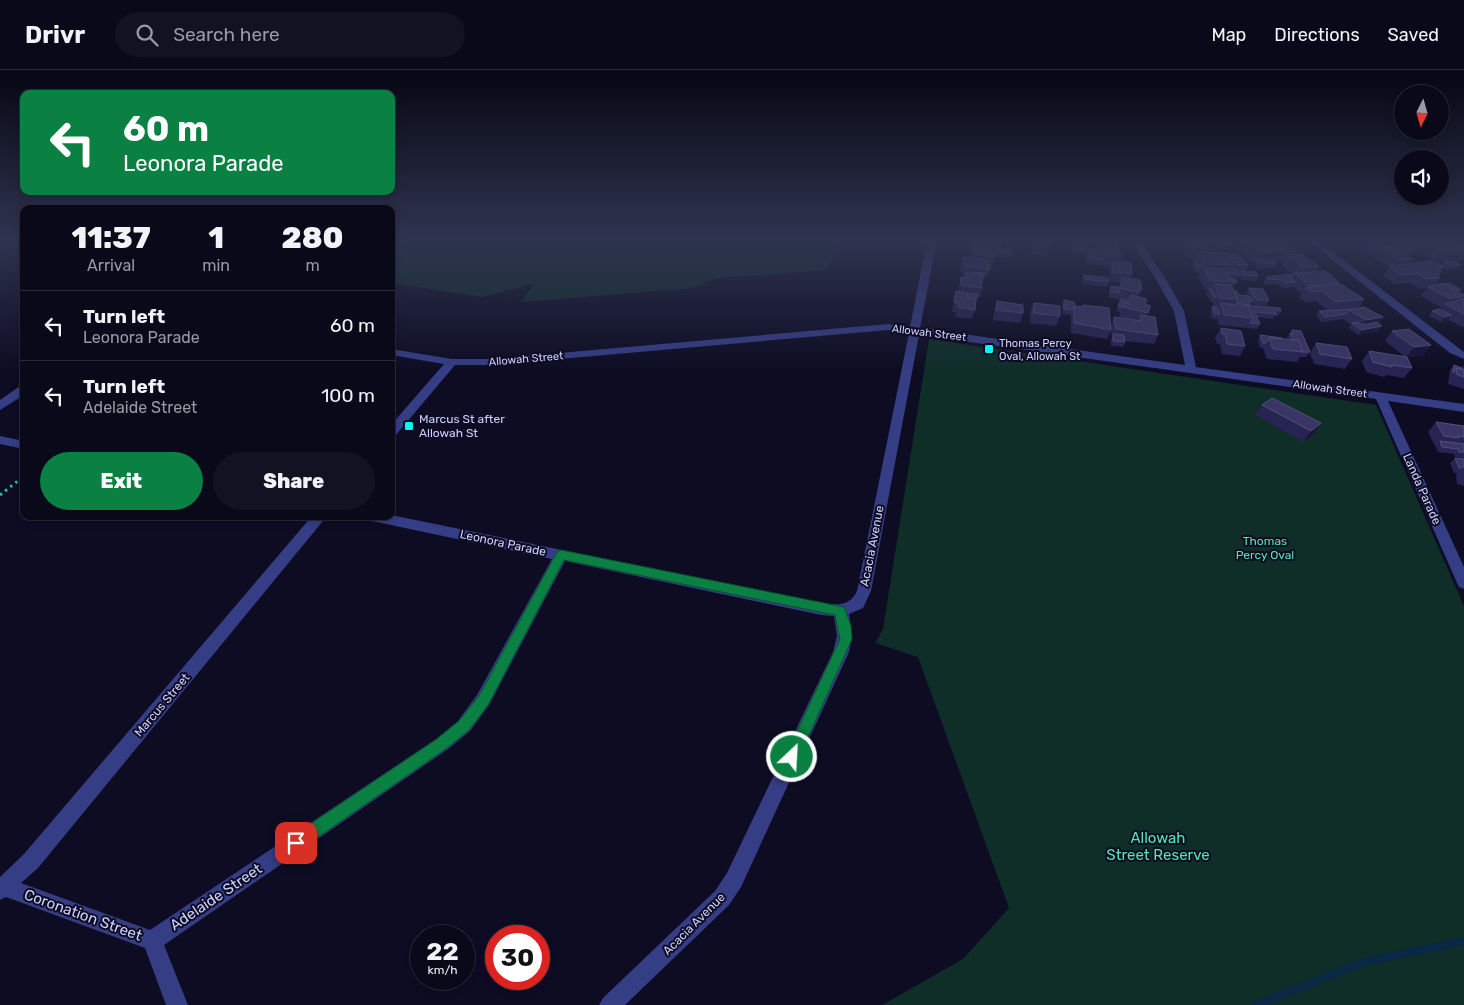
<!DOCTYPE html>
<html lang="en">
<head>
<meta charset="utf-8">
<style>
  :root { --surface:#0a091a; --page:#131223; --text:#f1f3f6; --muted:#999aa2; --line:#2a2a39; --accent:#0b8043 }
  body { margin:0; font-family:Rubik,sans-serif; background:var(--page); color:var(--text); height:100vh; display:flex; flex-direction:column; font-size:19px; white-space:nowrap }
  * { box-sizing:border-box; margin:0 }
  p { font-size:16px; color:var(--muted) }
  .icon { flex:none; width:28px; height:28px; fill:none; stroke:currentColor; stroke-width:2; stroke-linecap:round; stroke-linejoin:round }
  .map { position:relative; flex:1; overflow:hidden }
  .details { position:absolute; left:20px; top:135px; width:375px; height:315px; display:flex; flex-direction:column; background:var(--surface); border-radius:10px; box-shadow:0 2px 8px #0003,0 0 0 1px var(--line) }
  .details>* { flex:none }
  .guide { position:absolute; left:20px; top:20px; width:375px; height:105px; border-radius:10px; box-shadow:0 2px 8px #0003,0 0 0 1px var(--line); background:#0b8043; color:#fff; overflow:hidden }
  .needle { width:32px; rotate:185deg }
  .controls { position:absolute; left:1394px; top:15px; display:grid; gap:10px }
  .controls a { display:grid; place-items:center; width:55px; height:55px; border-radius:50%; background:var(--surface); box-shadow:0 2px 8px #0003,0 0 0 1px var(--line); font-size:25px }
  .speed { position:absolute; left:410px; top:855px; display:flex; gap:10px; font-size:25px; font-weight:700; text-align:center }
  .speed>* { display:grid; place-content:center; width:65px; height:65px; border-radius:50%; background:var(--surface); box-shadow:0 2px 8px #0003,0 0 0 1px var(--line); line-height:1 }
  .speed small { font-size:12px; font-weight:400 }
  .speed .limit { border:8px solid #d22; background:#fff; color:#111 }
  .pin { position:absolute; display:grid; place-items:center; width:42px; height:42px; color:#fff; margin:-21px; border-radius:10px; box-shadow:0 2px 8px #0006 }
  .me { position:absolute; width:55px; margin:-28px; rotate:25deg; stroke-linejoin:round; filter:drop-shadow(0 0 4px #0008) }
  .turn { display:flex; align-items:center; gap:18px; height:105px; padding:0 20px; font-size:22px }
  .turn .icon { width:65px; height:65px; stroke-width:2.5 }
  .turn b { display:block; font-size:35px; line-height:42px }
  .eta { display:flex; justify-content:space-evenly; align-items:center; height:85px; text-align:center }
  .eta b { font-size:30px; font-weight:800; line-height:35px }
  .button { display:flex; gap:10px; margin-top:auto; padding:10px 20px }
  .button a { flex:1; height:58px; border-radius:30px; background:var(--accent); color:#fff; font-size:20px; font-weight:800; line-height:58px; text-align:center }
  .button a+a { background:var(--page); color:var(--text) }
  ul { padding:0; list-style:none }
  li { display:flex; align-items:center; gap:15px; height:70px; padding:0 20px; border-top:1px solid var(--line) }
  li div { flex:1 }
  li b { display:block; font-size:19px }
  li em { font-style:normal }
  header { display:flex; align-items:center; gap:30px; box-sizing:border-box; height:70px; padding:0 25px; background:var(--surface); border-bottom:1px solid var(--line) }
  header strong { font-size:24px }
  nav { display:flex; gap:28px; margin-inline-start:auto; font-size:18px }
  .search { width:350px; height:45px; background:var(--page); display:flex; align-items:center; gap:12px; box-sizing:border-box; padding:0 18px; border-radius:28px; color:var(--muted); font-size:19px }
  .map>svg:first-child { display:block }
</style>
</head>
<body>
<header>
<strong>Drivr</strong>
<div class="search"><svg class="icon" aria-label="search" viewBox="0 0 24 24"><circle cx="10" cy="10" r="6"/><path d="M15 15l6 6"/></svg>Search here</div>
<nav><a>Map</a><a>Directions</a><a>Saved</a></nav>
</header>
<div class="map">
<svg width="1464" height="935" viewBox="0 0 1464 935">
  <rect width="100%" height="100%" fill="#0d0c23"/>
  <path fill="#0f2e28" d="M391,170h447l-10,30 -110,8 -25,10 -172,14 14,-19 -52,14 -92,-14z
    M929,269l447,66 88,201v399h-582l81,-46 46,-51 -91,-251 -43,-14 8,-14z"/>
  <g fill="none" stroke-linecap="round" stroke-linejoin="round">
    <path stroke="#092846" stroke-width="8" d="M1256,935l108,-43 100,-21"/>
    <path stroke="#27bb9d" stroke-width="3" stroke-dasharray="2.5 4" stroke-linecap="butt" d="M0,425l24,-19"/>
    <path fill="#353d85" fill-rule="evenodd" d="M927,170h10l-17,88 265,37 -11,-54 -20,-35 -24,-36h9l25,36 20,35 12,56 268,37v8l-76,-11 76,166v22l-5,-2 -2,-4 -81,-184 -457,-64 -48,256 -8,17 -14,6 3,22 -3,16 -108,235 -12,18 -104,100h-26l4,-7 112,-107 12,-18 106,-221 4,-16 -3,-20 -13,-1 -256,-54 -76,144 -19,26 -22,18 -284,196 24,60h-22l-21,-57 -139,-51 -6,3v-23l24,-23 288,-338h15l-289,352 -17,15 129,47 286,-191 22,-18 19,-26 75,-136 -180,-38 -5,-2 -2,-3 26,-1 430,88c14,2 29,4 36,-12l52,-258 -21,-3 -398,35h-35l-60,71 -4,1v-12l53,-61 -53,-9v-6l61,10h38l398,-35 22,3z
      M1307,170h10l147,112v7l-14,-6z
      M20,316h4v9l-24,15v-10z
      M0,366l24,5v8l-24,-5z"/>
  </g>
  <path fill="#272453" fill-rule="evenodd" d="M971,170h32l-2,9 12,5 -2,5 -16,-3 -3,10h-2l-1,9h-4l-2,7 -1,-1v7l-2,9h-3l-2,6v7l-3,9 -17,-2 1,-5h-4l4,-21 2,1 3,-15 4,1 1,-2 -3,-1v-2l-3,-1 1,-6 2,-9h6l4,-10 -3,-1z
    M1032,170h18v7l-3,9 -16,-2 1,-11z
    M1063,170h54l1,3 -1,2 4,13 -2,3 13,13 -2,5 12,10 -4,8 7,7 5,2 -4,10 12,19 -4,9 -29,-3v1l-2,5 -12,-1v-7l1,-2 -2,-10 4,-10 14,2 -9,-2 1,-5 -4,-1 5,-11 -12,-3v-6l2,-5 7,1 2,-4 -10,-2 -1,-11 1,-4 -23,-2 -2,-9 2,-5h4l-5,-1 1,1 -2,5 -13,-1 -2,-4 2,-5 12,1 -1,-5v2l-16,-1 -3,-1z
    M1173,170h30l6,8 -2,4 21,2 20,11 -4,7 14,4 -2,5 -15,-1 -2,-3 -5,10h-2l2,4 5,4 9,1 -2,-3 3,-5 20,12 -2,5h-12l-3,-2 -2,3 31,5 -3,5h-3l-2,3 -16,-2 3,7 -3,5 -38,-4 -2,-6h-5l-2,-7 2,-5h2l-2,-5h-1l-5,-9 2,-3h-3l-7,-13 2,-3v-1h-4l-4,-7 2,-3 -2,-2 2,-3h-6l-3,-5 1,-2 -4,-5 1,-3h-6z
    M1213,170h15l3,4 -3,5h-13l-3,-5z
    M1239,170h45l13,11 -2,4 24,12 -2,4 22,12 -1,2 26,14 -5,9 20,15v8l-21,4 -9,-7 2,-3 -8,-6 -21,3 -6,-6 3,-5h9l-12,-10 -11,1 -6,-5 2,-3 -7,-7 -11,1 -6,-4 -10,1 -4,-3 3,-5 26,-3 -11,-9 2,-4h-7l2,2 -3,5 -16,1 -5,-4 2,-3h-6l-15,-14z
    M1354,170h29l6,4 -1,2 1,1 17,-4 1,-3h19l-1,4 2,-3h11l-4,-1h18l-1,1 13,7v10l-2,3h-8l2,8 -9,2 -4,-3 -5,9 2,1 -5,7 24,7 4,6h1v28l-2,1 -14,-8 -7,3 -12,-6 3,-5 9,-1 1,-2 -21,-12 6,-8 -8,1 -8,-6 -16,1 -12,-8 6,-9 -15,-9 2,-4 -7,1 -17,-12zM1415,179l6,2 12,10h19l-8,1 -2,4 -33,-2 3,-5 -7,-5h6z
    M1084,205l25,7 -2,5 -25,-3 1,-5z
    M1064,230l11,6 7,1 1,-2 28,25 -4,9 -36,-6v-18l-8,-1 -1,-9z
    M997,231l26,12 -3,10 -27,-3 1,-9z
    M1034,233l26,13 -4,10 -26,-3v-11z
    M1221,258l24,18 -5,10 -18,-2 -2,-10h-3l-2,-6z
    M1292,260l18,22 -4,5h-6l-3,5 -30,-3 -4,-11h-3l-2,-8 2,-5 28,5 -1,-2z
    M1392,261l39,14 -7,10 -17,2 5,11 -8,10 -18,-3 -2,2 -18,-5 -4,-11 7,-10 36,6 -20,-16z
    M1316,273l36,16 -7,10 -31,-5 -4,-11z
    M1454,295l8,3 2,-3v24l-16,-5 2,-14z
    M1262,335l59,18 -7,10 -10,9 -49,-27z
    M1436,352l28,4v32l-9,-1 -1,-3 -16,-2 -10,-20z
    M1455,388l9,1v27l-7,-2 -1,-9 1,-2h-3l-4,-10z"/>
  <path fill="#151338" d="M1460,195l-4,4 -9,2 4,-5z
    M1464,226l-7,10 -10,-1 4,-6z
    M1451,245l-3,5 -7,2 4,-5z
    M1383,247l-7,10 6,-1 -3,5 -21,4 3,-5 -1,-1 6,-9z
    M1431,275l-7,10 -18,2 8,-10z
    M1321,353l-7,10 -10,9 7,-11z"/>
  <path fill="#393665" stroke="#504e7e" d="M1034,170h16v7l-16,-2z
    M1093,170h24l1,3 -22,-2z
    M1189,170h14l6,8h-16l-4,-4h2z
    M1214,170h14l3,4h-14z
    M1241,170h43l13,11 -42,1z
    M1367,170h16l6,4 -14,2z
    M1409,170h17l-1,4 -1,2 -15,-4z
    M1427,171h29l8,7v4h-24z
    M974,173l22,3 -1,11 -22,-3v-3h-2z
    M1406,173l9,6 -16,1 -4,-3 -8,1 1,-2 1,1z
    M1102,174l16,2 3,12 -17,-2z
    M1072,175l13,1 2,4 -14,-1z
    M1395,177l17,12 -13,1 -19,-12z
    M996,178l17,2v4l-18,-3z
    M1100,179l2,11 -13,-1 -2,-9z
    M1197,182l30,1 3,5h12l6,7 -43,-1z
    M1228,184h10l3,4h-11z
    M1302,184l17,13 -17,1 -16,-13z
    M963,187l25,3 -1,9 -22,-3v-3h-2z
    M1273,189l5,4 -17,1 -5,-4z
    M1112,190l19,3 1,11 -19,-2z
    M1435,191l9,6 -7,1 4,3 -1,3 -4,1 4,3 -14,1 -9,-5 -16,1 -12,-9z
    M1454,191l6,4 -9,1 -7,-4z
    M1194,192h4l4,6h-4z
    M987,195h3v5h-3z
    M1203,198l33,1 4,5 -14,-1 3,5h3l2,4 -24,-2z
    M1241,201l15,1 2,4 -15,-1z
    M1323,201l6,2 10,10 -30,3 -15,-13z
    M972,202l13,1 -1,4 -3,-1v-2l-9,-1z
    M966,203l15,1 1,14 -22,-3 1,-8 5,1z
    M1293,204l-2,4 5,4 -10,1 -7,-4 -10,1 -3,-3z
    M1084,205l24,3 1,4 -25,-3z
    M1122,207l18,3 2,9h-3v3l-18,-3z
    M1232,209h2l3,3 -3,1v-1z
    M1442,213l22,12v1l-13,3 -23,-12z
    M1450,213l11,7h-6l-12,-6z
    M1215,214l16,1 7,14 -19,-1z
    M1341,214l23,15 -29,3 -13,-11 -11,1 -6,-4z
    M1111,216l9,1 -1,6 -8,-1z
    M1249,218l14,1 6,11h-11l-4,-2z
    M1209,219h3l4,8h-2z
    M956,221l12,2 -1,4 9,1 -1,12 -17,-3v-5h-4z
    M1234,221h3l2,4 10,1 4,5h-5l2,4 -14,-2 2,-4z
    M968,223l10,2 -2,5v-2l-9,-1z
    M1131,225l16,4 -2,5 5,2 -2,7 -25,-6 1,-5 4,1z
    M1464,228v16l-19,-10z
    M1121,229l7,2v2l-4,-1 -2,5h-4z
    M1064,230l10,2 1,4h-1l-2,4 -8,-1z
    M997,231l26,4v8l-27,-3z
    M1034,233l26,3v10l-27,-3z
    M1220,233l28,3 5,12 -29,-3z
    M1083,235l26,3 2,22 -37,-7v-17l9,1z
    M1243,235l37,3 1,3 -7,-1 2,4 -21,-2 5,12 -10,-1 3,-5 -5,-12z
    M1212,237h5l3,7h-5z
    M1364,237l19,10 -17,3 -17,-10z
    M1353,239l-4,1 -3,4 -21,3 -6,-6z
    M1439,239l12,6 -6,2 -13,-6z
    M1140,245l15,2 3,18 -42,-6 -2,-12 27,4z
    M1358,252l4,3 15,-3 5,4 -21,4 -9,-7z
    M1221,258l20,3 4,15 -18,-2 -2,-10h-3z
    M1409,259l22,16 -17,2 -22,-16z
    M1292,260l9,1 9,21h-7l-4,-12h-6l-3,-7 3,1z
    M1113,264l11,1 1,7 -12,-1z
    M1260,265l22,3v1l-13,-1 -3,5h-3z
    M1269,268l30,2 4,12 -30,-3z
    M1316,273l31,4 5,12 -32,-5z
    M1369,281l38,6 5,11 -21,-3 1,2 -19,-5z
    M1454,295l8,3v1l-5,-1 -4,5z
    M1457,298l7,2v7l-8,-3z
    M1272,328l49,25 -10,8 -49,-26z
    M1436,352l28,4v11l-6,-1 1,2 -15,-2z
    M1440,371l24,3v8h-5l-1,-3 -16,-2z
    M1455,388l9,1v7l-2,2h-3z"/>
  <linearGradient id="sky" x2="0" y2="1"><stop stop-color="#070713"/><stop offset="0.56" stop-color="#2f3450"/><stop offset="1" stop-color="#2f3450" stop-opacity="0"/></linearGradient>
  <rect width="1464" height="301" fill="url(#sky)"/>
  <path fill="#0b8043" stroke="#07532c" d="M561,480l283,57 7,19 1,13 -55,123 -5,2 -5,-2 -2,-5 55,-118 -5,-24 -271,-55 -76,145 -19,25 -22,18 -145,100 -6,2 -5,-2 -3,-5 3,-6 146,-98 22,-18 20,-25 78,-144z"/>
  <g fill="#00faf0" stroke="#0d0c23" stroke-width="2">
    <rect x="984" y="274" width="10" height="10" rx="2.5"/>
    <rect x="404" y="351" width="10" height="10" rx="2.5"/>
  </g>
  <g text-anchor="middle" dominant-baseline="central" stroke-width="4" stroke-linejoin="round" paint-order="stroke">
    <g font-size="11" fill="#cfd0ff" stroke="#0d0c23">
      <text transform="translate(929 263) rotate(7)">Allowah Street</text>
      <text transform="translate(526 289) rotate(-5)">Allowah Street</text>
      <text transform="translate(1330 319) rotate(8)">Allowah Street</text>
    </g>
    <g font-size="11" fill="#cfd0ff" stroke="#0d0c23" text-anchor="start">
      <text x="999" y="273">Thomas Percy<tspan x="999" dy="13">Oval, Allowah St</tspan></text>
    </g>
    <g font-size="12" fill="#cfd0ff" stroke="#0d0c23" text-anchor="start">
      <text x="419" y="349">Marcus St after<tspan x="419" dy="14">Allowah St</tspan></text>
    </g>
    <g font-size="12" fill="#cfd0ff" stroke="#0d0c23">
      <text transform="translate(1422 419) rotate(66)">Landa Parade</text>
      <text transform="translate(503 473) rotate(12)">Leonora Parade</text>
      <text transform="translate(872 476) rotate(-79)">Acacia Avenue</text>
      <text transform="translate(162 635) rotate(-50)">Marcus Street</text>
      <text transform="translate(694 854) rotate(-45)">Acacia Avenue</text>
    </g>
    <g font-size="12" fill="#54e6ad" stroke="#0d0c23">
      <text x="1265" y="471">Thomas<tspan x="1265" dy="14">Percy Oval</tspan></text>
    </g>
    <g font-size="15" fill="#54e6ad" stroke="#0d0c23">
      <text x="1158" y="768">Allowah<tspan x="1158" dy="17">Street Reserve</tspan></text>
    </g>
    <g font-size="15" fill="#cfd0ff" stroke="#0d0c23">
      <text transform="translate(216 827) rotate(-34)">Adelaide Street</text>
      <text transform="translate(83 845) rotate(20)">Coronation Street</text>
    </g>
  </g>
</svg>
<div class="controls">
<a><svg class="needle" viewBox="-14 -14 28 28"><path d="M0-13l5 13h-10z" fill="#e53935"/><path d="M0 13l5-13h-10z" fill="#999aa2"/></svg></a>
<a><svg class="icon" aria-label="sound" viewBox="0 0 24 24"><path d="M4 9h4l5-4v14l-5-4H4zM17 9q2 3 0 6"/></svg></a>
</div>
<div class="speed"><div>22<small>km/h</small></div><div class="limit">30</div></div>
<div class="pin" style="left:296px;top:773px;background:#d93025"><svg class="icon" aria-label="arrive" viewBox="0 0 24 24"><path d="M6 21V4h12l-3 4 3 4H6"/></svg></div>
<svg class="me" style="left:792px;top:687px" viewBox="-20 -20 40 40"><circle r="17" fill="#0b8043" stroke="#fff" stroke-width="3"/><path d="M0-11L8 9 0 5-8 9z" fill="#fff"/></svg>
<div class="guide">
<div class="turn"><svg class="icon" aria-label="left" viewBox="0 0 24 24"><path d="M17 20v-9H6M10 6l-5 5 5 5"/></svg><div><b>60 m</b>Leonora Parade</div></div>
</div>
<section class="details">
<div class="eta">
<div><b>11:37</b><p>Arrival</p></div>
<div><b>1</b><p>min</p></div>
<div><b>280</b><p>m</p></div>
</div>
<ul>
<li><svg class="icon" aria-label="left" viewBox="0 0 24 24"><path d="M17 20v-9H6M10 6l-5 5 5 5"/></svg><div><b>Turn left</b><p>Leonora Parade</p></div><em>60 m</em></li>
<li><svg class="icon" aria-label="left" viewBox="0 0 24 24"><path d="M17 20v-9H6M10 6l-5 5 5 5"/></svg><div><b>Turn left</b><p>Adelaide Street</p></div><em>100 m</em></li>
</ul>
<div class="button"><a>Exit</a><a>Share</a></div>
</section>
</div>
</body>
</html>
